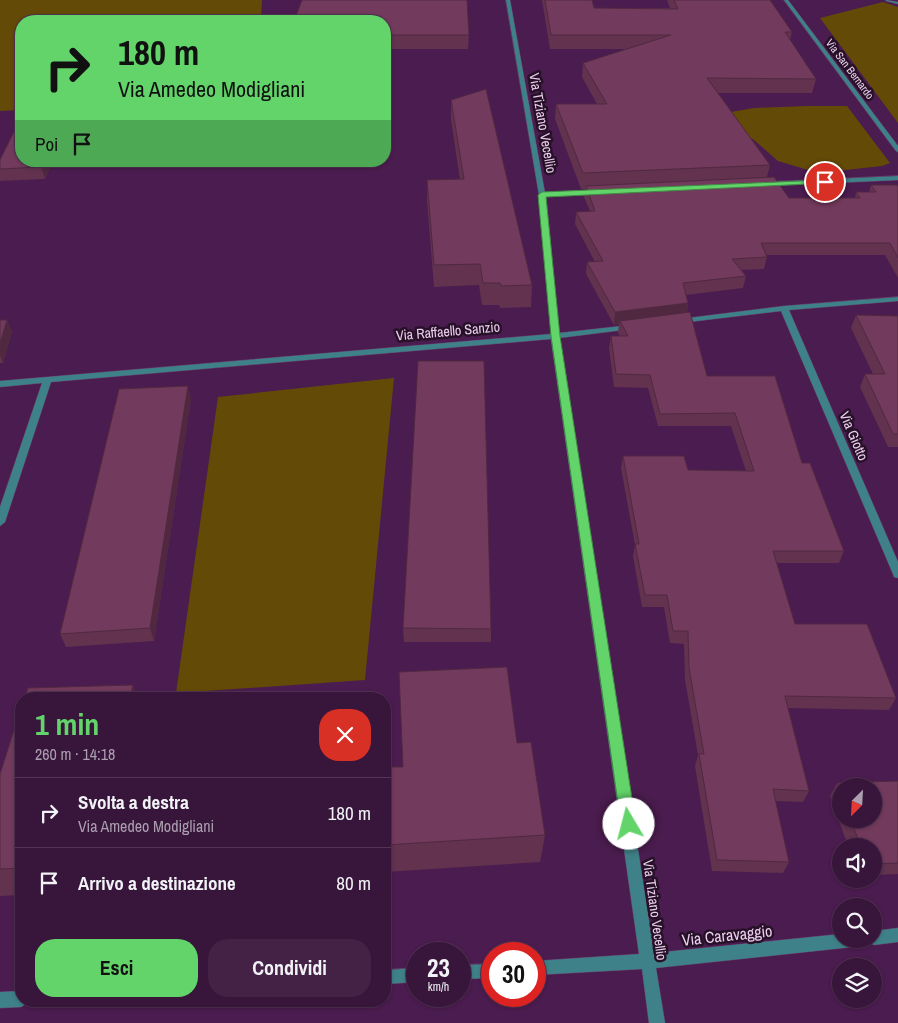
<!DOCTYPE html>
<html lang="it">
<head>
<meta charset="utf-8">
<style>
  :root { --surface:#38153b; --page:#432246; --text:#f1f3f6; --muted:#ab9faf; --line:#523455; --accent:#62d469 }
  body { margin:0; font-family:"Archivo Narrow",sans-serif; background:var(--page); color:var(--text); height:100vh; display:flex; flex-direction:column; font-size:19px; white-space:nowrap }
  * { box-sizing:border-box; margin:0 }
  p { font-size:16px; color:var(--muted) }
  .icon { flex:none; width:28px; height:28px; fill:none; stroke:currentColor; stroke-width:2; stroke-linecap:round; stroke-linejoin:round }
  .map { position:relative; flex:1; overflow:hidden }
  .drawer { position:absolute; left:15px; top:692px; width:376px; height:315px; display:flex; flex-direction:column; background:var(--surface); border-radius:20px; box-shadow:0 1px 4px #0004,0 0 0 1px var(--line) }
  .drawer>* { flex:none }
  .hud { position:absolute; left:15px; top:15px; width:376px; height:152px; border-radius:20px; box-shadow:0 1px 4px #0004,0 0 0 1px var(--line); background:#62d469; color:#111; overflow:hidden }
  .needle { width:32px; rotate:204deg }
  .fabs { position:absolute; left:832px; top:778px; display:grid; gap:10px }
  .fabs a { display:grid; place-items:center; width:50px; height:50px; border-radius:50%; background:var(--surface); box-shadow:0 1px 4px #0004,0 0 0 1px var(--line); font-size:25px }
  .speed { position:absolute; left:406px; top:942px; display:flex; gap:10px; font-size:25px; font-weight:700; text-align:center }
  .speed>* { display:grid; place-content:center; width:65px; height:65px; border-radius:50%; background:var(--surface); box-shadow:0 1px 4px #0004,0 0 0 1px var(--line); line-height:1 }
  .speed small { font-size:12px; font-weight:400 }
  .speed .limit { border:8px solid #d22; background:#fff; color:#111 }
  .pin { position:absolute; display:grid; place-items:center; width:42px; height:42px; color:#fff; margin:-21px; border:2px solid #fff; border-radius:50%; box-shadow:0 1px 5px #0007 }
  .me { position:absolute; width:55px; margin:-28px; rotate:352deg; stroke-linejoin:round; filter:drop-shadow(0 0 4px #0008) }
  .turn { display:flex; align-items:center; gap:18px; height:105px; padding:0 20px; font-size:22px }
  .turn .icon { width:65px; height:65px; stroke-width:2.5 }
  .turn b { display:block; font-size:35px; line-height:42px }
  .then { display:flex; align-items:center; height:48px; padding:0 20px; background:#0003; gap:10px; font-size:19px }
  .round { display:grid; place-items:center; flex:none; width:52px; height:52px; border-radius:20px; background:var(--page) }
  .head { display:flex; align-items:center; justify-content:space-between; height:85px; padding:0 20px }
  h1 { font-size:30px; font-weight:700; line-height:38px; color:var(--accent) }
  .button { display:flex; gap:10px; margin-top:auto; padding:10px 20px }
  .button a { flex:1; height:58px; border-radius:20px; background:var(--accent); color:#111; font-size:20px; font-weight:700; line-height:58px; text-align:center }
  .button a+a { background:var(--page); color:var(--text) }
  ul { padding:0; list-style:none }
  li { display:flex; align-items:center; gap:15px; height:70px; padding:0 20px; border-top:1px solid var(--line) }
  li div { flex:1 }
  li b { display:block; font-size:19px }
  li em { font-style:normal }
  .map>svg:first-child { display:block }
</style>
</head>
<body>
<div class="map">
<svg width="898" height="1023" viewBox="0 0 898 1023">
  <rect width="100%" height="100%" fill="#4b1c4f"/>
  <path fill="#644a07" d="M0,0h262l-1,21h-240v89l-21,1z
    M883,2l15,5v116l-78,-105z
    M807,106h40l43,57 -8,3 -64,7 -40,-12 -25,-22 -63,-12 35,-14 29,-5z
    M394,378l-29,302 -189,13 42,-296z"/>
  <g fill="none" stroke-linecap="round" stroke-linejoin="round">
    <g stroke="#683c6b" stroke-width="1">
      <path id="minor" d="M506,0h4l35,193 53,-3 3,2 -3,2 -52,3 13,136 72,-8 4,2 -4,2 -72,9 95,615 187,-19v5h33v-8l24,-3v14l-24,3 -6,-3 -1,2 -5,2 -206,22 9,55h-16l-7,-54 -107,6v-14l104,-7 -88,-615 -500,43 -46,140 -5,4v-19l42,-124 -42,4v-6l551,-47 -12,-139z
        M784,0h4l110,146v6l-2,-1z
        M898,176v4l-131,6 -3,-2 3,-2z
        M898,297v4l-109,9 109,252v16l-4,-1 -1,-3 -112,-263 -101,12 -4,-2 4,-2 104,-13z
        M492,964v14l-32,1v-14z
        M418,968v14l-33,2v-14z
        M0,992l21,-1v10h7l-2,3 -5,3 -21,1z"/>
    </g>
    <g stroke="#683c6b" stroke-width="1">
      <path id="tertiary" d="M886,0l12,2v2l-12,-3z"/>
    </g>
    <use href="#minor" fill="#3f8188" fill-rule="evenodd"/>
    <use href="#tertiary" fill="#3f8188" fill-rule="evenodd"/>
  </g>
  <path fill="#62324f" fill-rule="evenodd" d="M542,0h50l2,8h76l-3,-8h103l22,32 -2,8 26,39 -4,14h-94l52,72 -3,12 22,21h66l1,-6h13l2,-7h27v93l-13,-23h-119l1,2 -3,12 -23,1 5,6 -3,12 -57,7 2,8 -1,10 20,63 95,87 42,88 -5,12h-62l18,61 101,74 -7,12 -101,-2 21,83 -6,11 -28,-1 14,61 -6,11 -71,-2 -17,-105 3,-11 -13,-75 -1,-36 -14,-1 -6,-36h-22l-9,-51 2,-11 -14,-77 2,-12 65,14 58,1 -15,-45h-73l-10,-38 -34,-1 -5,-39 2,-12h9l-2,-3 1,-9 -5,1 -28,-51 1,-12h8l-20,-38 1,-12 14,-1 -6,-14 1,-8h-4l-26,-70 1,-15h41l-15,-27 1,-14 43,-14h-76z
    M385,21l84,14 -1,14h-83z
    M451,100l81,185 -1,22 -31,1 -1,-3h-17l-3,-20 -45,2 -7,-86v-21h33l-9,-61z
    M0,160l53,1 -8,18 -45,2z
    M856,315l42,1v131h-10l-28,-60 5,-13h8l-22,-46z
    M0,320h7l5,12 -9,31h-3z
    M191,399l-37,242 -88,6 -6,-13z
    M403,628l88,1v13h-87z
    M21,708v187l-21,1v-122z
    M517,743l28,92 -5,27 -155,10v-105h18z
    M898,781v93l-24,1v-29h-26l-18,-50 7,-13zM841,786l33,33h-33z"/>
  <path fill="#502940" d="M44,161h9l-8,18 -4,-12z
    M688,303l-2,13 -66,5 -1,3 -5,1 1,-13z
    M7,320l5,12 -9,31 -3,-8v-11z
    M188,386l3,13 -37,242 -4,-13z
    M133,685l6,14h-9z"/>
  <path fill="#723a5c" stroke="#502940" d="M302,0h165l2,35h-84v-14h-91z
    M545,0h47l2,8 84,1 -4,-9h96l22,32h-7l31,47 -109,-1 63,87 -187,8 -27,-69h51l-24,-41 88,-28h-120z
    M486,89l46,196 -31,1 -1,-3h-17l-3,-19 -46,1 -7,-85 37,-1 -13,-79z
    M21,117v44h23l-3,6 -41,2v-9z
    M774,177l15,21h71l-4,-6h20l-5,-7h27v73l-8,-15h-129l6,14 -35,2 14,17 -63,7 5,20 -73,9 -28,-50 16,-1 -27,-49 19,-1 -9,-25z
    M690,312l17,64h68l27,87h8l34,88h-71l22,73h72l29,74 -111,-2 24,95 -36,-2 16,73 -72,-2 -18,-106h5l-15,-86 -1,-37h-15l-6,-36h-22l-10,-51h4l-16,-88h61l4,14 66,1 -19,-58 -75,1 -10,-39 -34,-1 -5,-38h17l-8,-15z
    M856,315l42,1v118h-5l-28,-60h20z
    M0,320h7l-7,24z
    M418,361h66l7,268 -88,-1z
    M188,386l-38,242 -90,6 59,-245z
    M507,667l10,76 14,-1 14,93 -160,10v-78h18l-4,-95z
    M133,685l-3,14h-106l4,-11z
    M21,708v160l-21,1v-95z
    M898,781v82l-24,1v-18h-13l-11,-27h24v-33h-33v8l-4,-11z"/>
  <path fill="#62d469" stroke="#408a44" d="M825,180h3v3l-282,14 14,139 76,488 -2,5 -5,2 -6,-2 -2,-5 -70,-488 -13,-141 4,-3z"/>
  <g text-anchor="middle" dominant-baseline="central" stroke-width="5" stroke-linejoin="round" paint-order="stroke">
    <g font-size="11" fill="#eccfed" stroke="#261128">
      <text transform="translate(850 69) rotate(53)">Via San Bernardo</text>
    </g>
    <g font-size="14" fill="#eccfed" stroke="#261128">
      <text transform="translate(543 123) rotate(80)">Via Tiziano Vecellio</text>
      <text transform="translate(448 331) rotate(-5)">Via Raffaello Sanzio</text>
      <text transform="translate(854 436) rotate(67)">Via Giotto</text>
      <text transform="translate(655 910) rotate(82)">Via Tiziano Vecellio</text>
    </g>
    <g font-size="16" fill="#eccfed" stroke="#261128">
      <text transform="translate(727 935) rotate(-6)">Via Caravaggio</text>
    </g>
  </g>
</svg>
<div class="fabs">
<a><svg class="needle" viewBox="-14 -14 28 28"><path d="M0-13l5 13h-10z" fill="#e53935"/><path d="M0 13l5-13h-10z" fill="#ab9faf"/></svg></a>
<a><svg class="icon" aria-label="sound" viewBox="0 0 24 24"><path d="M4 9h4l5-4v14l-5-4H4zM17 9q2 3 0 6"/></svg></a>
<a><svg class="icon" aria-label="search" viewBox="0 0 24 24"><circle cx="10" cy="10" r="6"/><path d="M15 15l6 6"/></svg></a>
<a><svg class="icon" aria-label="layers" viewBox="0 0 24 24"><path d="M12 4l9 5-9 5-9-5zM3 14l9 5 9-5"/></svg></a>
</div>
<div class="speed"><div>23<small>km/h</small></div><div class="limit">30</div></div>
<div class="pin" style="left:825px;top:182px;background:#d93025"><svg class="icon" aria-label="arrive" viewBox="0 0 24 24"><path d="M6 21V4h12l-3 4 3 4H6"/></svg></div>
<svg class="me" style="left:629px;top:824px" viewBox="-20 -20 40 40"><circle r="19" fill="#fff"/><path d="M0-13L10 11 0 6-10 11z" fill="#62d469"/></svg>
<div class="hud">
<div class="turn"><svg class="icon" aria-label="right" viewBox="0 0 24 24"><path d="M7 20v-9h11M14 6l5 5-5 5"/></svg><div><b>180 m</b>Via Amedeo Modigliani</div></div>
<div class="then">Poi<svg class="icon" aria-label="arrive" viewBox="0 0 24 24"><path d="M6 21V4h12l-3 4 3 4H6"/></svg></div>
</div>
<section class="drawer">
<div class="head"><div><h1>1 min</h1><p>260 m · 14:18</p></div><a class="round" style="background:#d93025;color:#fff"><svg class="icon" aria-label="close" viewBox="0 0 24 24"><path d="M6 6l12 12M18 6L6 18"/></svg></a></div>
<ul>
<li><svg class="icon" aria-label="right" viewBox="0 0 24 24"><path d="M7 20v-9h11M14 6l5 5-5 5"/></svg><div><b>Svolta a destra</b><p>Via Amedeo Modigliani</p></div><em>180 m</em></li>
<li><svg class="icon" aria-label="arrive" viewBox="0 0 24 24"><path d="M6 21V4h12l-3 4 3 4H6"/></svg><div><b>Arrivo a destinazione</b></div><em>80 m</em></li>
</ul>
<div class="button"><a>Esci</a><a>Condividi</a></div>
</section>
</div>
</body>
</html>
